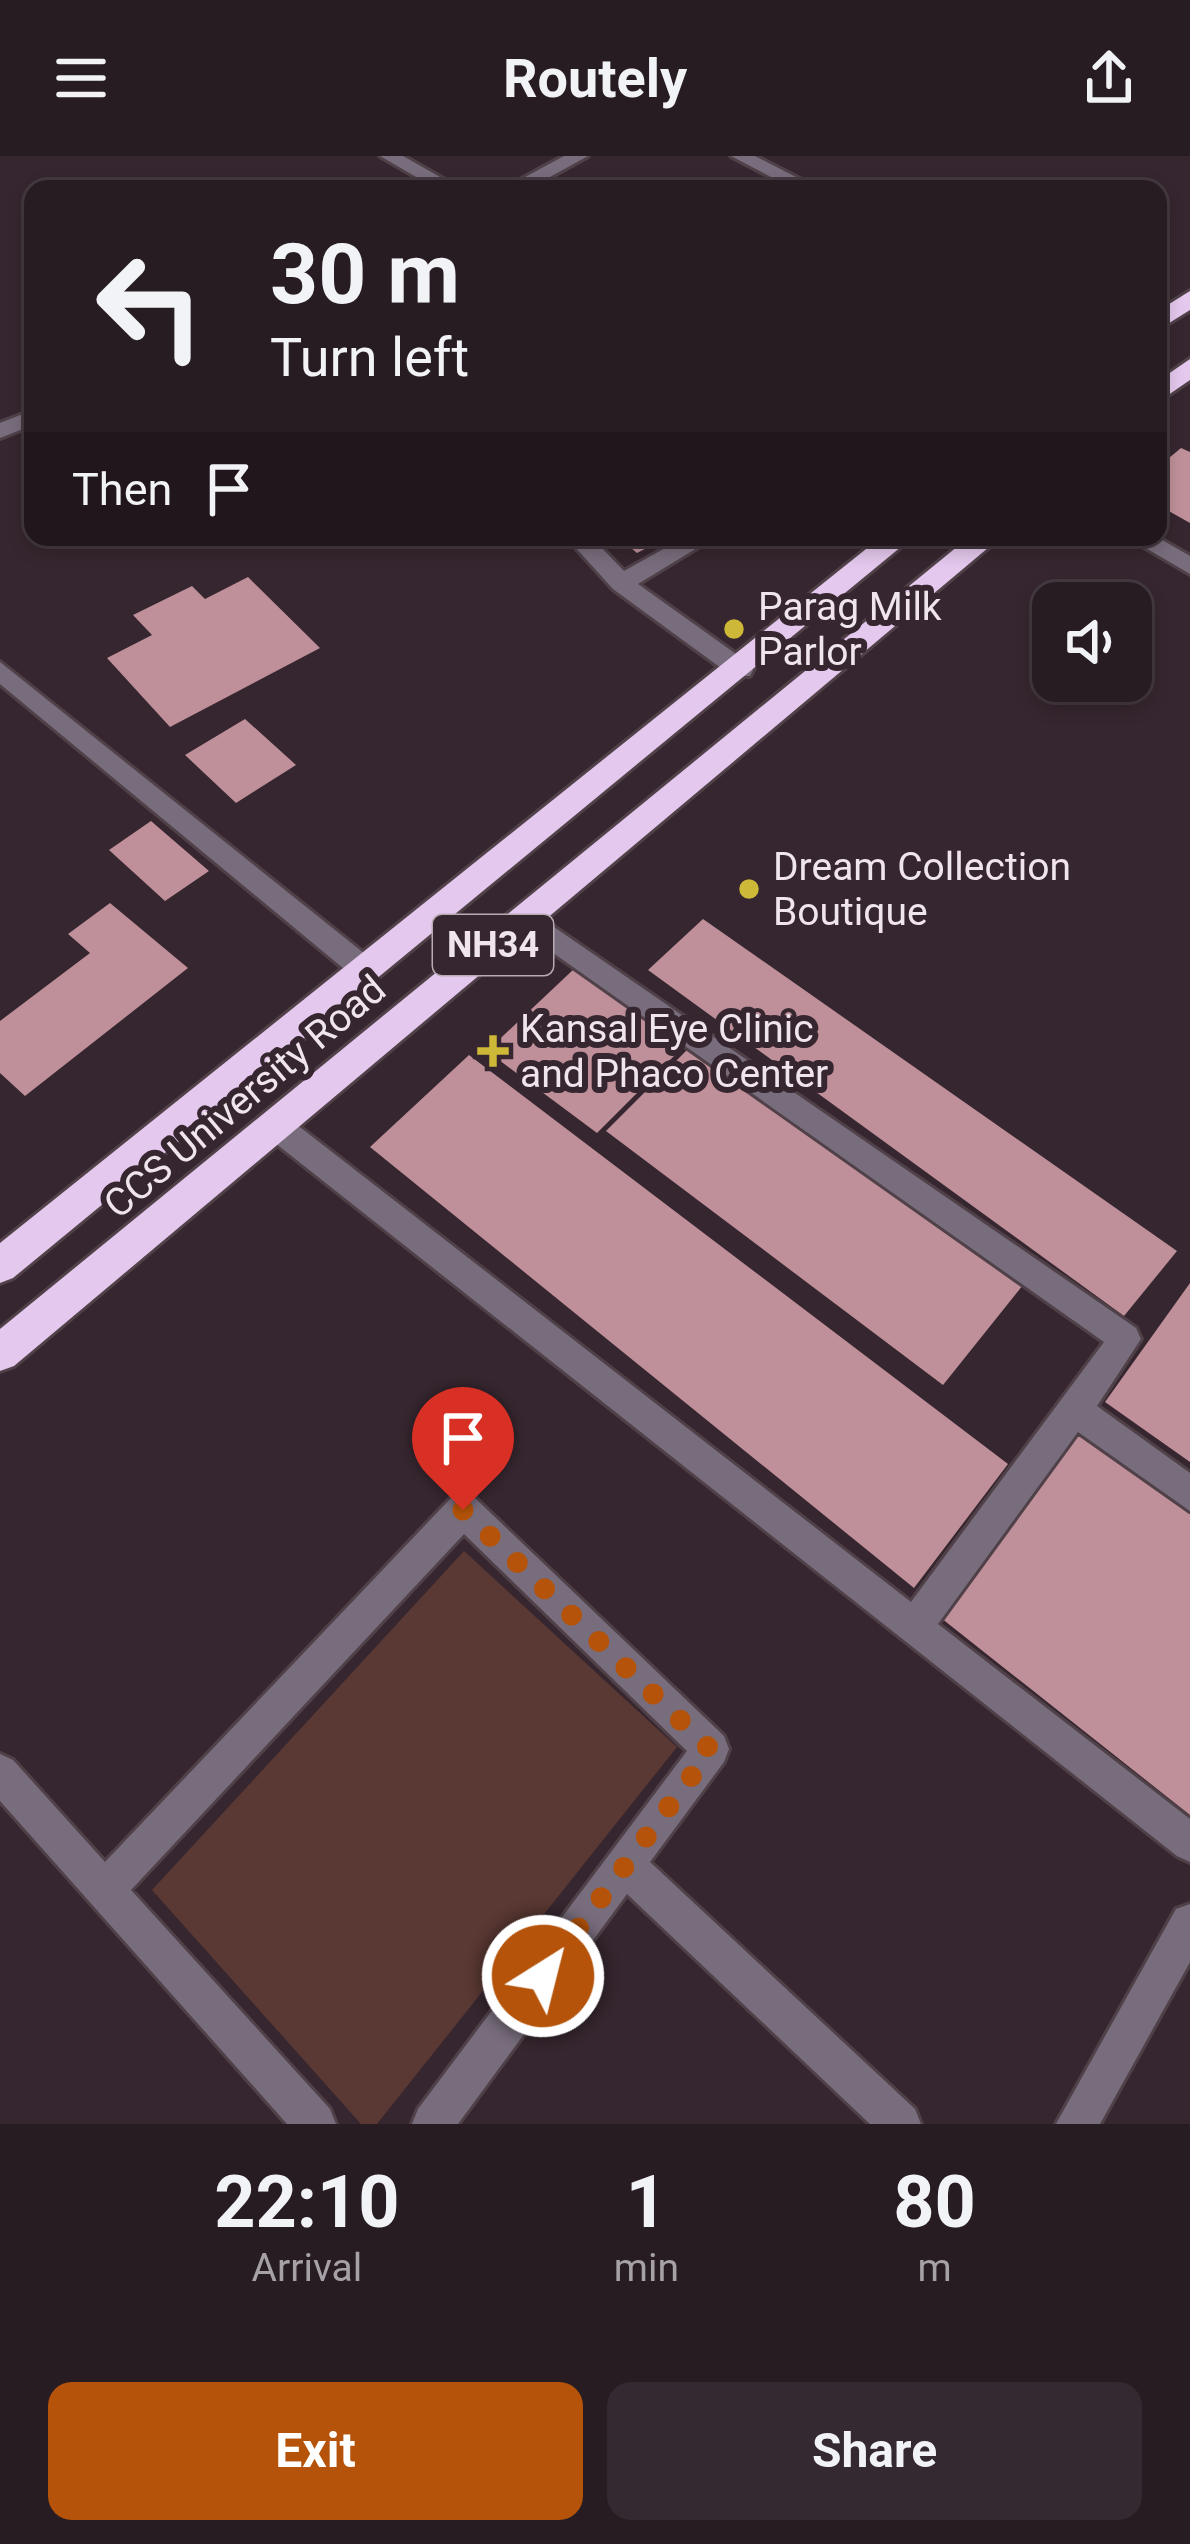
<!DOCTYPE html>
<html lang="en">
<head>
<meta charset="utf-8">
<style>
  :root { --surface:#281c23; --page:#342930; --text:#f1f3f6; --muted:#a5a1a6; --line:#443a41; --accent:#b45309 }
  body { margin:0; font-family:Roboto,sans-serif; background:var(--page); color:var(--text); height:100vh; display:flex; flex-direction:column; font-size:45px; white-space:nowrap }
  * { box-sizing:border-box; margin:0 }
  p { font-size:39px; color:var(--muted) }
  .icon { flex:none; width:66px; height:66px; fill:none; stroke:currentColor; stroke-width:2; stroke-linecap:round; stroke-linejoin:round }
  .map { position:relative; height:1968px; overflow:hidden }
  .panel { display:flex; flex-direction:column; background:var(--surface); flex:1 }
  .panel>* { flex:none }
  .hud { position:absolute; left:24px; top:24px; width:1143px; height:366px; border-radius:24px; box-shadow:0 6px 18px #0003,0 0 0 3px var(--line); background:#281c23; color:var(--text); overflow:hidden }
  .tools { position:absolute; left:1032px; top:426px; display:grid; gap:24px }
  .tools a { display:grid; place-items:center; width:120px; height:120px; border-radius:24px; background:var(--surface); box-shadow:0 6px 18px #0003,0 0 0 3px var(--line); font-size:60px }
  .pin { position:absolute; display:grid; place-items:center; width:102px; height:102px; color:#fff; margin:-123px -51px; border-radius:50% 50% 50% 0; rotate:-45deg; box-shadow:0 0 12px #0007 }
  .pin .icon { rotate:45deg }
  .me { position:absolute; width:132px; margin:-66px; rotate:36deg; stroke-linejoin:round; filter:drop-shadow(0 0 9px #0008) }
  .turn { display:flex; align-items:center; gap:42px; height:252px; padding:0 48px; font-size:54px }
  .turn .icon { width:156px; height:156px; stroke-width:2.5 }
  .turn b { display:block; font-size:84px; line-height:102px }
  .then { display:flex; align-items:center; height:114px; padding:0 48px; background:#0003; gap:24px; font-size:45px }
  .eta { display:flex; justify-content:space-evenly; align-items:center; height:204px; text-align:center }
  .eta b { font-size:72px; font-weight:700; line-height:84px }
  .action { display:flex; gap:24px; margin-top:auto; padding:24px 48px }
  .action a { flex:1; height:138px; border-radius:24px; background:var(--accent); color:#fff; font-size:48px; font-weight:700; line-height:138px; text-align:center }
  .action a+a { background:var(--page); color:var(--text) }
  header { display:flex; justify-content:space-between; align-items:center; height:156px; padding:0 48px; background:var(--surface); font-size:54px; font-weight:700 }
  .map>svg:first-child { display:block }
</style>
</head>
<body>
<header><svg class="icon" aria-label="menu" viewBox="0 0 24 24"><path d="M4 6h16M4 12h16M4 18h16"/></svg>Routely<svg class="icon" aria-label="share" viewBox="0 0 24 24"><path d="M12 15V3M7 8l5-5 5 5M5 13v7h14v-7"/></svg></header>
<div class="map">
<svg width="1190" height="1968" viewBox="0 0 1190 1968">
  <rect width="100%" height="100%" fill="#36262f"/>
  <path fill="#5a3833" d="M464,1395l213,196 -300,377h-16l-209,-234z"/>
  <path fill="#bf909a" d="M1181,292l9,4v71l-32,-18v-38z
    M618,381h50l-31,16z
    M248,421l72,71 -150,79 -63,-69 45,-23 -19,-20 59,-29 13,13z
    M245,563l51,46 -60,38 -51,-48z
    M151,665l58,50 -44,30 -56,-51z
    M110,747l78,65 -163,128 -25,-23v-52l90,-68 -22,-19z
    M703,763l474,332 -53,65 -476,-346z
    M575,812l110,77 -88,88 -110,-82z
    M689,892l334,237 -80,100 -337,-254z
    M469,899l539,409 -94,124 -544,-441z
    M1190,1127v179l-85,-60z
    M1071,1270l119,86v303l-254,-201z"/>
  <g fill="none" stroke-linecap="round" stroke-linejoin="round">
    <g stroke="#504149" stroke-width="6">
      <path id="minor" d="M380,0h23l58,33h-24z
        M564,0h24l-60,33h-25z
        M731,0h24l64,33h-25z
        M33,254v15l-33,13v-15z
        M566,381h25l33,34 61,-34h30l-77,47 112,80 3,6 -3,6h-18l-119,-87z
        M1127,381h30l33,19v18z
        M0,506l375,300 4,8 -4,8h-20l-355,-294z
        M525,751l611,421 5,11 -44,67 93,67v38l-112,-79 -140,192 252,195v43l-13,-6 -912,-721 -4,-9 4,-9 11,-4 11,4 624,485 193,-260 -589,-416 -4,-8 4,-8z
        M463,1337l12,5 249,238 5,13 -5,13 -74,100 265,247 6,15h-51l-243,-230 -169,230h-46l6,-15 269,-358 -223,-217 -333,356 199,219 6,15h-49l-287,-323v-47l13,6 92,102 346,-364z
        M1190,1748v58l-90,162h-44l120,-215z"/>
    </g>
    <g stroke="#504149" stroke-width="6">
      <path id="highway" d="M1190,135v19l-32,20v-19z
        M1190,203v21l-32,22v-21z
        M881,381h32l-900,741 -13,5v-40z
        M969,381h32l-987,829 -14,5v-42z"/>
    </g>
    <use href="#minor" fill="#786d7c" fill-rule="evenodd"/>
    <use href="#highway" fill="#e4c8ed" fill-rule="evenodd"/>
  </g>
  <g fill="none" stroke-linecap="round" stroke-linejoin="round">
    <path stroke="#b45309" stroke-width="21" stroke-dasharray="0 37.8" d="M463,1354l248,240 -168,226"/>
  </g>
  <g fill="#ceb837" stroke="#36262f" stroke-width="4.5">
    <circle cx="734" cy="473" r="12"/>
    <circle cx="749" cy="733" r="12"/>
    <path d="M487 877h12v12h12v12h-12v12h-12v-12h-12v-12h12z"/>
  </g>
  <g text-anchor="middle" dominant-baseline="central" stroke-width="12" stroke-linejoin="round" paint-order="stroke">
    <rect fill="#36262f" stroke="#b8acb3" stroke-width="3" x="433" y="759" width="120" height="60" rx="9"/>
    <g font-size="36" font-weight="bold" fill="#f0e5ec">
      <text x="493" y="789">NH34</text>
    </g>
    <g font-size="39" fill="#f0e5ec" stroke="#36262f" text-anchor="start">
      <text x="758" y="451">Parag Milk<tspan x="758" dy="45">Parlor</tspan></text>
      <text x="773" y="711">Dream Collection<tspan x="773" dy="45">Boutique</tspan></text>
      <text x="520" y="873">Kansal Eye Clinic<tspan x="520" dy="45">and Phaco Center</tspan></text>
    </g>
    <g font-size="39" fill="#f0e5ec" stroke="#36262f">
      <text transform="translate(245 941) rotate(-40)">CCS University Road</text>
    </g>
  </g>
</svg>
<div class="tools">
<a><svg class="icon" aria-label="sound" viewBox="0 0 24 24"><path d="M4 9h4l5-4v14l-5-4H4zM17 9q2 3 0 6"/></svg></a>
</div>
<div class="pin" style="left:463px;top:1354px;background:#d93025"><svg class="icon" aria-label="arrive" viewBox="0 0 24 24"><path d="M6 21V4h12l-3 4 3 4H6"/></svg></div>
<svg class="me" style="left:543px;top:1820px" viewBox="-20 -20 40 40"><circle r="17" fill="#b45309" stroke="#fff" stroke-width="3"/><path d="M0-11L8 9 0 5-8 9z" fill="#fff"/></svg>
<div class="hud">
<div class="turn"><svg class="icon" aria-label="left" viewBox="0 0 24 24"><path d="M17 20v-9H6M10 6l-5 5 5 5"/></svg><div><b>30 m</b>Turn left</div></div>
<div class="then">Then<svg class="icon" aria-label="arrive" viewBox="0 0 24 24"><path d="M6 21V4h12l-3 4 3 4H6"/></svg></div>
</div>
</div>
<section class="panel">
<div class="eta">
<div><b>22:10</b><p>Arrival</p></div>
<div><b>1</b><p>min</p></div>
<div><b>80</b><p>m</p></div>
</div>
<div class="action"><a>Exit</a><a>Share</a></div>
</section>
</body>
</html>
